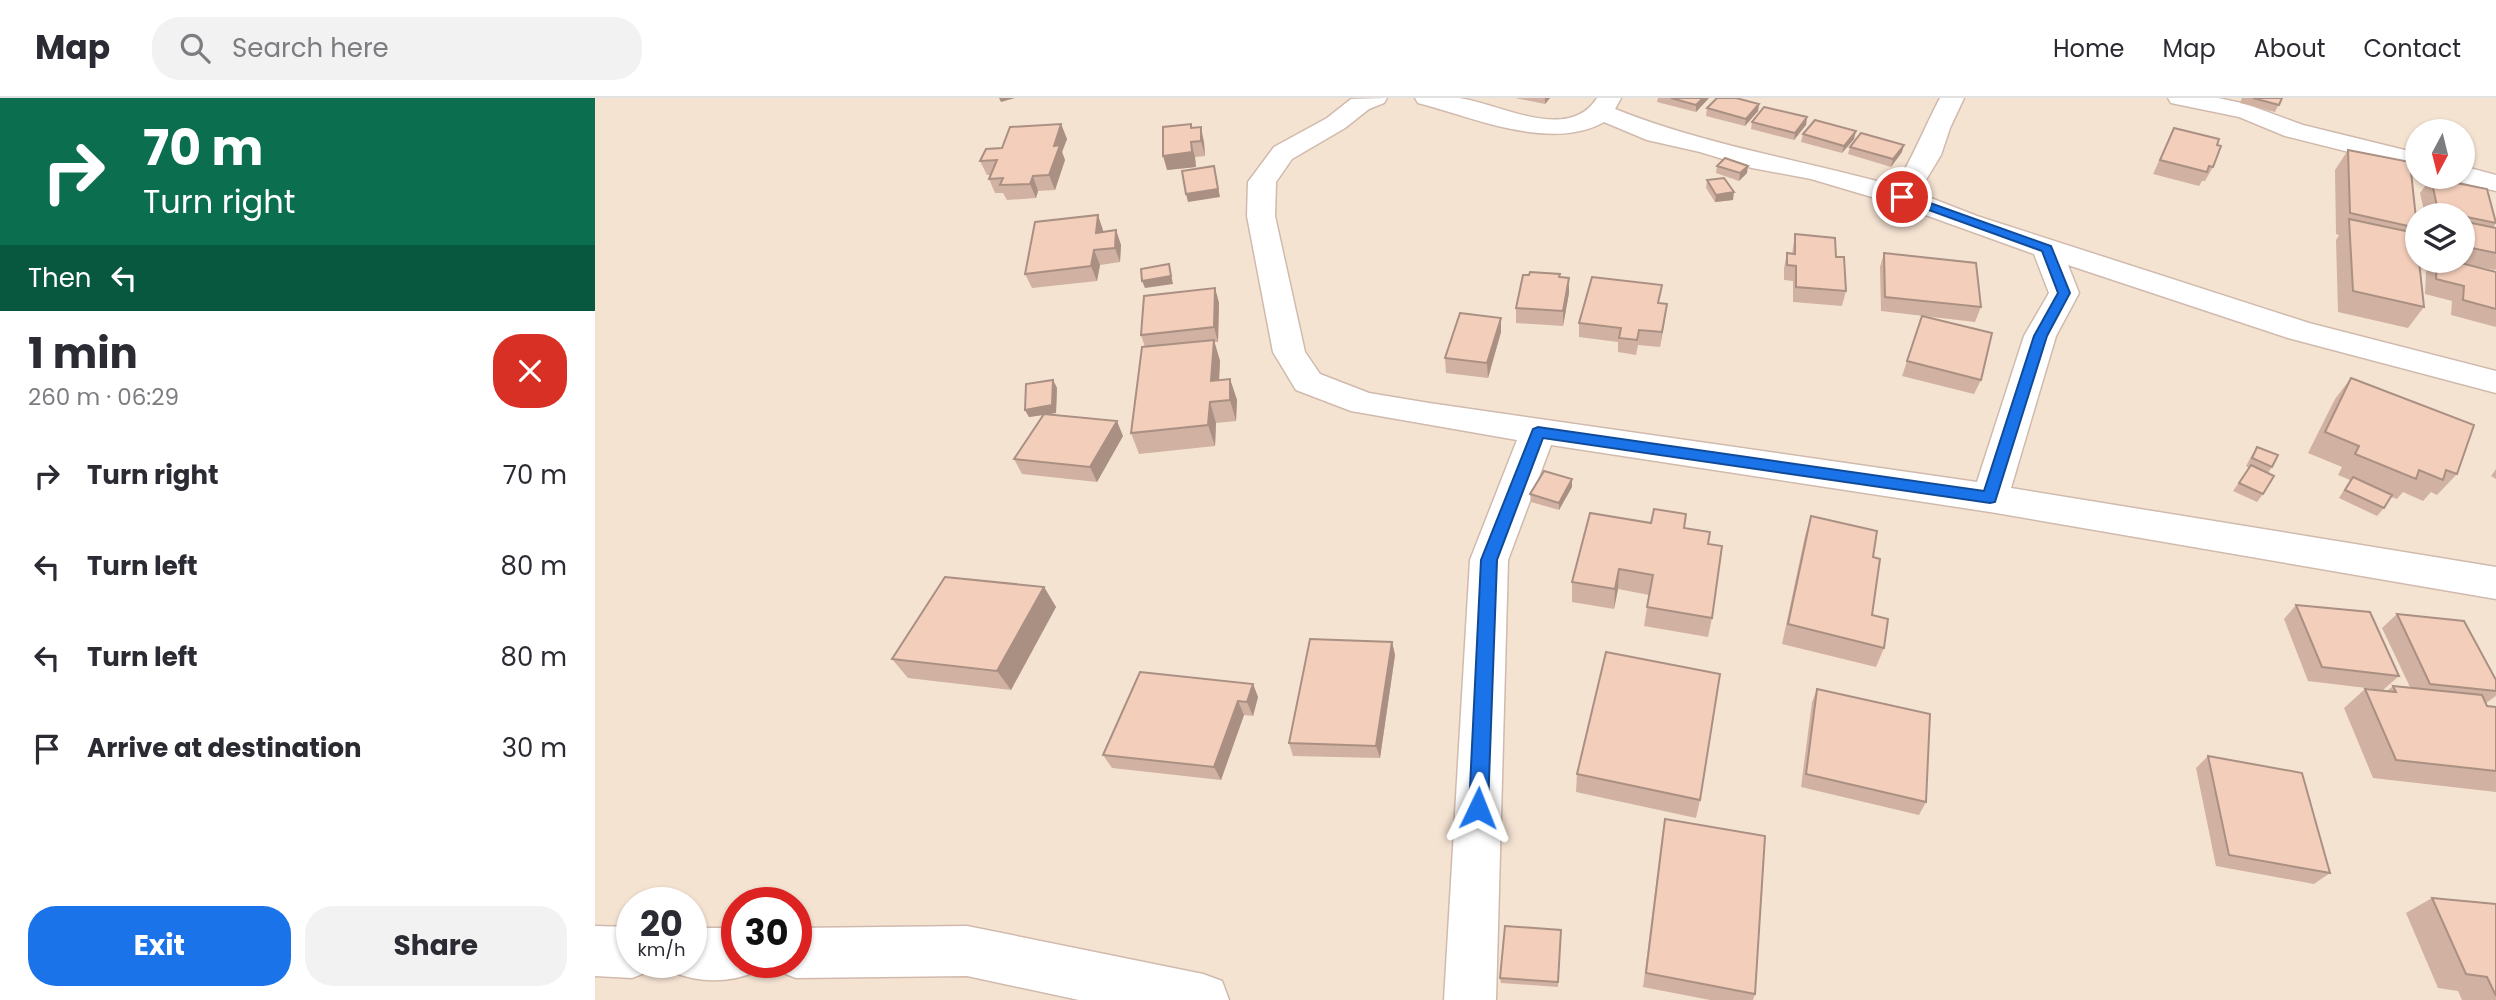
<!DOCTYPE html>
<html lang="en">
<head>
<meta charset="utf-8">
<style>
  :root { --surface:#fff; --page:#f2f2f3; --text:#2b2b33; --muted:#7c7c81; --line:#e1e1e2; --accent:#1a73e8 }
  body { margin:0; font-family:Poppins,sans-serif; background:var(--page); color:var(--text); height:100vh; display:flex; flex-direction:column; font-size:26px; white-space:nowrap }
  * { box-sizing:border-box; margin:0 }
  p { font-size:23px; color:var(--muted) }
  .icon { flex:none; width:38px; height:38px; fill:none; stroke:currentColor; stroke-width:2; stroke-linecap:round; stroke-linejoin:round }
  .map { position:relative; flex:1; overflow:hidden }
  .sheet { display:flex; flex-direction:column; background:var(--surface); width:595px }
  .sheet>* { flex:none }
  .hud { background:#0b6e4f; color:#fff; overflow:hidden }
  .needle { width:46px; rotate:187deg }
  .fabs { position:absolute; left:1810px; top:21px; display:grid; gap:14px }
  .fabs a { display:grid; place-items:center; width:70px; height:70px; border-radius:50%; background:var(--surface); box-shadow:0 2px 5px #0004; font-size:35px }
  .speed { position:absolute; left:21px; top:789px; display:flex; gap:14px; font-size:35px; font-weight:700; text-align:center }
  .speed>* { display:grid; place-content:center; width:91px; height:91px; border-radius:50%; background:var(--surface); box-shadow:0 2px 5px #0004; line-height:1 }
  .speed small { font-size:18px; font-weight:400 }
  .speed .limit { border:10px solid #d22; background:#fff; color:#111 }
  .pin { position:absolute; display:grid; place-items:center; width:60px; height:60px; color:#fff; margin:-30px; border:4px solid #fff; border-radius:50%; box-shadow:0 2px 7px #0007 }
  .me { position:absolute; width:77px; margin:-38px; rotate:2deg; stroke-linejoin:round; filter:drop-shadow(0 0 5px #0008) }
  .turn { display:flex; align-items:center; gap:24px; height:147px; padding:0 28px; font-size:32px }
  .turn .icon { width:91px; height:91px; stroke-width:2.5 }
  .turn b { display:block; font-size:49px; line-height:60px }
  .then { display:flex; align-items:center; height:66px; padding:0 28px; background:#0003; gap:14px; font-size:26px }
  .round { display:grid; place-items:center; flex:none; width:74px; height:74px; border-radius:28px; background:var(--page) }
  .headline { display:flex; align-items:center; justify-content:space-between; height:119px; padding:0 28px }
  h1 { font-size:42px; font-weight:700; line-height:52px }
  .action { display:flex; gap:14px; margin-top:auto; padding:14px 28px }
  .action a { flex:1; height:80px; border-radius:28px; background:var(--accent); color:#fff; font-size:28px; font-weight:700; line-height:80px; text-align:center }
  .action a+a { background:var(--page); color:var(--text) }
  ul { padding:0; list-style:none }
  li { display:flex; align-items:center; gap:21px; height:91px; padding:0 28px }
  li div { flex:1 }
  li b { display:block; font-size:26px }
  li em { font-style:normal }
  header { display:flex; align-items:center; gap:42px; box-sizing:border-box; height:98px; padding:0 35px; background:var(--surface); border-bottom:2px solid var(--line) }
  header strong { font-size:33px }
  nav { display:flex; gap:38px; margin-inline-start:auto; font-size:24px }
  .search { width:490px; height:63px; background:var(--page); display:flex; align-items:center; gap:18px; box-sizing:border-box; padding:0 24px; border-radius:28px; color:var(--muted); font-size:26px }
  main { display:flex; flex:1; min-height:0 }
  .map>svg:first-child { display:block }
</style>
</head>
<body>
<header>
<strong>Map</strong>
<div class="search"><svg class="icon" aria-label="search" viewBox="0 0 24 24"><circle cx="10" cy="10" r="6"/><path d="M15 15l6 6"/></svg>Search here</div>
<nav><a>Home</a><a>Map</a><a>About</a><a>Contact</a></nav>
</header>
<main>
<section class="sheet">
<div class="hud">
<div class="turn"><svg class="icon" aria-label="right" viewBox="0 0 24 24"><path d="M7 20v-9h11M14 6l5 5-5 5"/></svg><div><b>70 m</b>Turn right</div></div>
<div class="then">Then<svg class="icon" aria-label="left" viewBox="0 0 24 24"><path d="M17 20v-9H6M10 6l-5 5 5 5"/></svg></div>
</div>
<div class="headline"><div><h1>1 min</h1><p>260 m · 06:29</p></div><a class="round" style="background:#d93025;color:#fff"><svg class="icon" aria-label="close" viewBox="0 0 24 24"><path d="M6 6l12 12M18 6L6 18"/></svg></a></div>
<ul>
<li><svg class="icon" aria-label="right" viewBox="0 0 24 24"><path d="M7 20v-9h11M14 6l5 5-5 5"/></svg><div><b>Turn right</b></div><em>70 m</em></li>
<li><svg class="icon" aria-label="left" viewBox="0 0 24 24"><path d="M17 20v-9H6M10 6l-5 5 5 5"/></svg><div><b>Turn left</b></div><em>80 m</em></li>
<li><svg class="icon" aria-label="left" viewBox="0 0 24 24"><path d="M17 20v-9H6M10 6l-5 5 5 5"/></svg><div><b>Turn left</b></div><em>80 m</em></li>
<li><svg class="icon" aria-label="arrive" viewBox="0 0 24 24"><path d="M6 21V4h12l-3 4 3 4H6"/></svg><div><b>Arrive at destination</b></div><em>30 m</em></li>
</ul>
<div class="action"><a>Exit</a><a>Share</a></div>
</section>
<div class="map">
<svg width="1901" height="902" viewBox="0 0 1901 902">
  <rect width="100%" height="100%" fill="#fdf2e4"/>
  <path fill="#f5e3d2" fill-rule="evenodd" d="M0,0h1901v902h-1901zM1822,33h45v46h-45zM1822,117h45v46h-45zM37,805h59v59h-59zM142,805h59v59h-59z"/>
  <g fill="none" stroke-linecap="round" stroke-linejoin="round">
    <g stroke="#d0baad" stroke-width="3">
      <path id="street" d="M792,0l-3,5 -15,6 -24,19 -53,31 -16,23 -1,34 30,136 15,22 49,19 60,10 548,79 47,-146 25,-43 -15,-39 -142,-51 -81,-24 -59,-11 -52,-16 -53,-12 -43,-18c-53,30 -132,-5 -186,-19l-3,-5c14,0 30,0 44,0 40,5 109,46 138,0h24l-6,11c89,36 187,51 280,77 18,-28 29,-58 45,-88h24l-14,30 -9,27 -23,38 59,23 332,107 187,48v22l-208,-55 -220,-73 11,28 -23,43 -45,152 485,79v32l-506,-87 -439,-67 -43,115 -12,440h-52l26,-440 47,-120 -166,-29 -55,-21 -23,-38 -26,-136 1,-34 26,-35 53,-29 24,-19z
        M1573,0h50l28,6 57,21 114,28v16l-132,-33 -46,-19 -68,-14z
        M1867,68l34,9v16l-44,-11 -2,-3h12z
        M0,828l37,1v35h22l-4,9 -18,7 -37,-2z
        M372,828l236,48 19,7 7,19h-150l-112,-24 -171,2 -18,-7 -4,-9h22v-34z
        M96,830h46v34h22l-4,10c-26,11 -56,11 -82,0l-4,-10h22z"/>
    </g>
    <use href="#street" fill="#fff" fill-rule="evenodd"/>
  </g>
  <path fill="#d1b1a1" d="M920,0h35l-5,6z
    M1063,0h51l-13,14 -39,-10z
    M1647,0h40l-7,14 -35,-9z
    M1164,6l-1,7 -13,15 -39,-10 1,-8z
    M1212,19l-1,8 -12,15 -43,-11 1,-7z
    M466,26l6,15 -5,13 3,8 -10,30 -17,1 -2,7 -29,2 -4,-7h-8l-6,-14 1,-4h-3l-7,-14 22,-13z
    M596,26l1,4 12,14 1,14 -10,1 1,10 -29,3z
    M1579,30l43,17 -4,22 -8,14h-3l-3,5 -46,-12z
    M1208,36l51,5 -12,14 -41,-11z
    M1255,49l52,5 -11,15 -43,-13z
    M1753,52l69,78 -4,5 11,74 -16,21 -70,-16 -2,-72 3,-5 -3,-1 -1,-64z
    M1122,68l30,7 -8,8 -23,-8z
    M1836,80l65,43v2l-3,5h3v41l-1,1 -26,-5 27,7v55l-45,-12 1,-14 -27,-7 1,-23 8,-10h28v-46h-37l-5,-22z
    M1112,82l26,20 -18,2 -9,-14z
    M508,132v2l13,-2 5,15 -1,17 -20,3 -3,16 -65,7 -7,-14z
    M1200,136l41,23 10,34 -4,15 -49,-4v-21l-9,-1v-12l3,-15 5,1z
    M1289,155l97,54 -6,15 -94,-11 -1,-44z
    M965,176v3l9,16 -6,33 -47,-3v-15l13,-33z
    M620,190l4,15 -1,39h-4l6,19 -1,19 11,-1 7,21 -1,21 -20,2 -1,23 -76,8 -8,-21 14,-86 -4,-12z
    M1064,205l8,1 -7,43 -22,-2 -2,10 -18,-3v-10l-39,-5v-14z
    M1327,218l59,64 -7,14 -72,-18z
    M906,234l-13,46 -42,-5 -1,-15z
    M1756,280l106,96 -20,21 -6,-3 -8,9 -20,-9 -6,7 -6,-2 -7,11 -7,8 -38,-18 11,-18 -12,-5 4,-8 -34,-14 27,-54z
    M458,282l4,8 -1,25 -8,1 75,22 -26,46 -75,-8 -8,-15 30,-44 -15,2 -4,-7z
    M1662,349l15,20 -4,6 -5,21 -6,8 -24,-11 16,-23 -3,-2 6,-11z
    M1901,371v10l-5,-3z
    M977,389l-13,23 -28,-8 -1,-8z
    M1216,418l62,41 -1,58 12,33 -8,19 -94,-23 23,-108z
    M1089,430l24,16 4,74 -4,19 -64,-11 5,-31 -31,-6 -4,20 -42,-7v-20z
    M449,489l12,20 -45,83 -103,-12 -16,-19z
    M1701,507l103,71 -16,14 -75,-9 -24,-62z
    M1802,516l99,66v16l-10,7 1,3 9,1v85l-123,-14 -29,-70 21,-19 22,2 6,-5 17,1 -28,-59z
    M797,544l3,13 -15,103 -87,-2 -4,-13z
    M658,586l5,13 -5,19 -9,-1 -23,65 -109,-12 -9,-13z
    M1222,591l109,113 -7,13 -118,-28 11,-85z
    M1613,658l122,117 -16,11 -98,-18 -20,-98z
    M982,676l123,26 -4,18 -120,-26z
    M1070,721l90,175 -2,6h-43l-67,-13 19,-151z
    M1837,800l64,6v96h-34l-4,-9 -20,-3 -32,-75z
    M966,832l-3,57 -57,-4 -1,-5z"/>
  <path fill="#aa9083" d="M404,0h16l-14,4z
    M950,0h5l-5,6z
    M1108,0h6l-13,14v-7z
    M1164,6l-1,7 -13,15 1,-7z
    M1212,19l-1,8 -12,15 1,-7z
    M466,26l6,15 -5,13 3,8 -10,30 -6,-15 5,-29z
    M606,29l3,15 1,14 -4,-15z
    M1261,33l-2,8 -12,14 2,-7z
    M596,44l4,15 1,10 -29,3 -4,-14z
    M1309,47l-2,7 -11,15 2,-8z
    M619,68l6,31 -32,5 -2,-8z
    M1153,68l-1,7 -8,8 1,-8z
    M438,78l5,15 -2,7 -6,-14z
    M1139,94l-1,8 -18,2 1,-7z
    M503,117l5,15 -2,17 -5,-14z
    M521,132l5,15 -1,17 -5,-14z
    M499,152l6,15 -3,16 -6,-15z
    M574,166l4,20 -28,4 -3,-7z
    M974,180v15l-6,33v-15z
    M620,190l4,15 -1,39 -4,-15z
    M1072,206l-2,15 -5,28 2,-15z
    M906,220v14l-13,46 -1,-15z
    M619,242l6,21 -2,41 -7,-21z
    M635,281l7,21 -1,21 -6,-21z
    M458,282l4,8 -1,25 -27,4 -4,-7z
    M615,304l6,21 -1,23 -7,-21z
    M522,323l6,15 -26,46 -7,-15z
    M977,381v8l-13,23v-7z
    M1024,471l-1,20 -4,20 1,-20z
    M449,489l12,20 -45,83 -14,-19z
    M797,544l3,13 -15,103 -4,-12z
    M658,586l5,13 -5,19 -6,-14z
    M643,603l6,14 -23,65 -7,-13z"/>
  <path fill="#f3cebb" stroke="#aa9083" stroke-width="2" d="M1076,0h32l-7,7z
    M1122,0h19l23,6 -13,15 -39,-11z
    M1658,0h29l-3,7z
    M1169,9l43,10 -12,16 -43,-11z
    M1220,22l41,11 -12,15 -41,-12z
    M466,26l-7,22 6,-1 -11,30 -16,1 -3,8 -30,1 3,-7 -14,1 8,-19 -17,1 6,-12 16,-1 8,-21z
    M596,26v4l10,-1v14l-10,1 1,10 -29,4v-29z
    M1579,30l45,11 -2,6 4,1 -8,21 -4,-1 -2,6 -47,-12z
    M1266,35l43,12 -11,14 -43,-12z
    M1753,52l62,12 7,66 -67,-15z
    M1130,60l23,8 -8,7 -23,-7z
    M619,68l4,23 -32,5 -4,-23z
    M1129,80l10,14 -18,3 -9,-15z
    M1836,80l56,11 9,34 -34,-7v-1l-24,-4z
    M503,117l-2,18 20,-3 -1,18 -21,2 -3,16 -66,8 10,-52z
    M1754,121l66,14 2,28h2l5,46 -71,-16z
    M1867,123l34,7v25l-34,-7z
    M1200,136l40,4 1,19h8l2,34 -50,-4v-21l-9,-1v-12l8,1z
    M1289,155l92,10 5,44 -96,-10z
    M1842,163h16l43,11v37l-33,-9 1,-14 -28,-7z
    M574,166l2,12 -29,5 -1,-12z
    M935,174l30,2 -1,3 10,1 -6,33 -47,-3 7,-33h6z
    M997,179l70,8 -4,18 9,1 -5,28 -23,-2 -2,10 -18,-2 2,-10 -42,-5z
    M620,190l-1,39 -73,8 3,-39z
    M865,215l41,5 -14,45 -42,-5z
    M1327,218l70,17 -11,47 -74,-19z
    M619,242l-3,41 19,-2v21l-20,2 -2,23 -77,8 11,-86z
    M1756,280l123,47 -17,49 -11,-4 -3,10 -24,-10 -3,9 -61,-25 4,-8 -34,-14z
    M458,282l-1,25 -27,5 1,-26z
    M449,316l73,7 -27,46 -76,-8z
    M1662,349l21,8 -6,12 -20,-9z
    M1656,367l23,11 -11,18 -24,-11z
    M949,373l28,8 -13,24 -29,-9z
    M1758,379l39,18 -8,13 -39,-18z
    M1059,411l32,5 -2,14 26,4 -2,12 14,2 -10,72 -65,-11 6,-32 -34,-6 -4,20 -43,-7 18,-69 61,10z
    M1216,418l66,15 -4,26 7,2 -8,56 16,4 -4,29 -96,-24z
    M350,479l99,10 -47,84 -105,-12z
    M1701,507l74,7 29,64 -77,-9z
    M1802,516l67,7 32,59v11l-66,-7z
    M715,541l82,3 -16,104 -87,-3z
    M1011,554l114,22 -20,126 -123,-26z
    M545,574l113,12 -6,18 -9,-1 -24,66 -111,-12z
    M1798,588l89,9 5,11 9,1v64l-100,-11 -31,-71 31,3z
    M1222,591l113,25 -4,88 -120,-28z
    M1613,658l94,17 28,100 -101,-18z
    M1070,721l100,17 -10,158 -109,-21z
    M1837,800l64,6v92l-9,-19 -21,-3z
    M910,828l56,4 -3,52 -58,-4z"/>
  <path fill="#1a73e8" stroke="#114b97" stroke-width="2" d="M1307,95l149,53 19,47 -23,43 -52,166 -5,1 -447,-65 -46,122 -9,248 -3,6 -7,3 -6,-3 -3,-6 12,-248 52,-131 5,-2 446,64 50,-155 24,-43 -16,-42 -144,-52 -2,-2z"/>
</svg>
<div class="fabs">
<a><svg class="needle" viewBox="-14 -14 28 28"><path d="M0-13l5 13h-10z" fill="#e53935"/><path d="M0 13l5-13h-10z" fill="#7c7c81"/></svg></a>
<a><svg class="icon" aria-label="layers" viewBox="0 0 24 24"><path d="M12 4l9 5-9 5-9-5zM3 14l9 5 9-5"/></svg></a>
</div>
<div class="speed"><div>20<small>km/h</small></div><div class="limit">30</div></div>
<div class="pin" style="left:1307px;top:99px;background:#d93025"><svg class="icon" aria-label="arrive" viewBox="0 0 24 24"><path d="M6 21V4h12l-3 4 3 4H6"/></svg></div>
<svg class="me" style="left:883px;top:710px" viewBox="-20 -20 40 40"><path d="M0-17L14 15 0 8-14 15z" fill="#1a73e8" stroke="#fff" stroke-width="4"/></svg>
</div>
</main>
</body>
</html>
